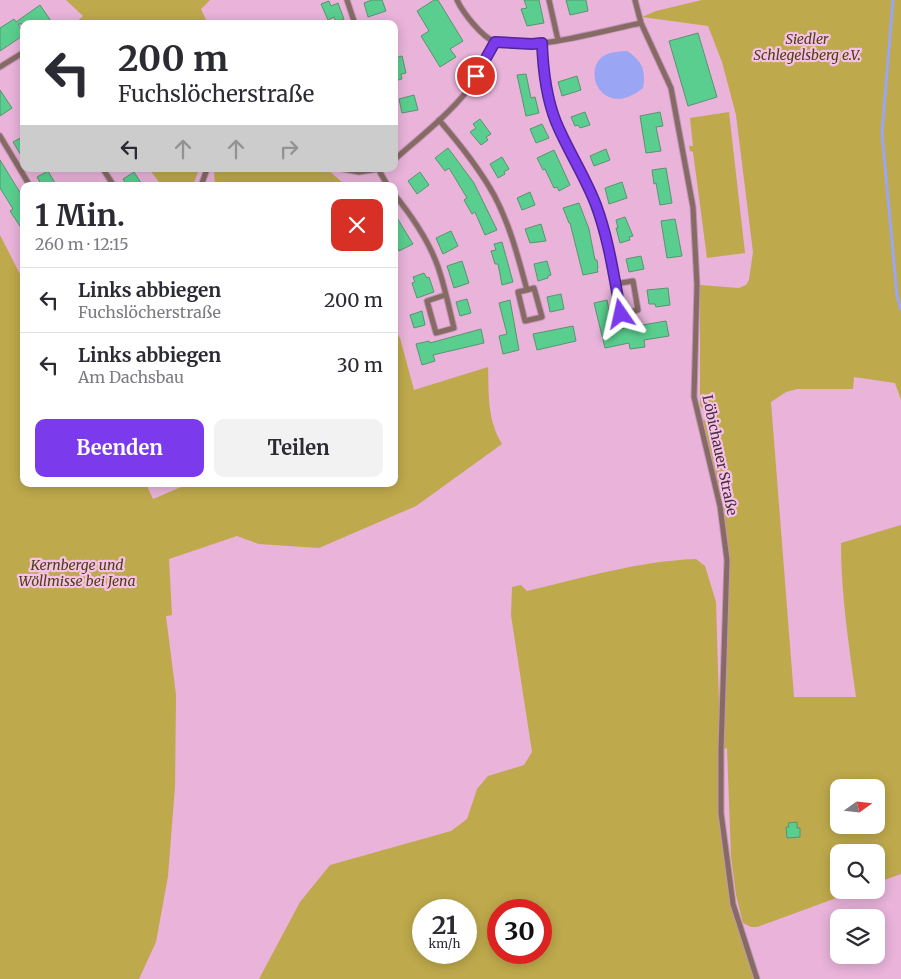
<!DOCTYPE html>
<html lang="de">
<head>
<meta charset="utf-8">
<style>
  :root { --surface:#fff; --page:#f2f2f3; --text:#2b2b33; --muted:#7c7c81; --line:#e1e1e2; --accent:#7c3aed }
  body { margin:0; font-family:Merriweather,serif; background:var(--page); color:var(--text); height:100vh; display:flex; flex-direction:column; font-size:19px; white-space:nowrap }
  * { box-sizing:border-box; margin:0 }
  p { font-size:16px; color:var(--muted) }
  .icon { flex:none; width:28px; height:28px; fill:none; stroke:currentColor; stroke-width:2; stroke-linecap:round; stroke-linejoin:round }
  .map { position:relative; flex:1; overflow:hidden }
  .side { position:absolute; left:20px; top:182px; width:378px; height:305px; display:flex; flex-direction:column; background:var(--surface); border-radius:10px; box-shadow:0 2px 12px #0003 }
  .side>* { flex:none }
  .top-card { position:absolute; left:20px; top:20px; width:378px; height:152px; border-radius:10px; box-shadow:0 2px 12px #0003; background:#fff; color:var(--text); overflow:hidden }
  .needle { width:32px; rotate:75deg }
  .buttons { position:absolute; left:830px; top:779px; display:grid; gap:10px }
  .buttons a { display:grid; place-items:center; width:55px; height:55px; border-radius:10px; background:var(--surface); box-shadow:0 2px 12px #0003; font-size:25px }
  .speed { position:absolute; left:412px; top:899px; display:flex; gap:10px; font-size:25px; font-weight:700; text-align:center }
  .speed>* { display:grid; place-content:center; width:65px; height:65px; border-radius:50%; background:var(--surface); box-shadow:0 2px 12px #0003; line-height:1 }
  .speed small { font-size:12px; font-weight:400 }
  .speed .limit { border:8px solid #d22; background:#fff; color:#111 }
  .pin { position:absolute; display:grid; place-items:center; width:42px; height:42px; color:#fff; margin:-21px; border:2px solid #fff; border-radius:50%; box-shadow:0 1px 5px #0007 }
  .me { position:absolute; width:55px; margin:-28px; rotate:349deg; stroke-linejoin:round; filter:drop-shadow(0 0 4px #0008) }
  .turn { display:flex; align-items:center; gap:18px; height:105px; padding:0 15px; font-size:22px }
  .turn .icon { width:65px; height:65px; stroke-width:2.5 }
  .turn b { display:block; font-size:35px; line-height:42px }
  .lanes { display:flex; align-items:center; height:48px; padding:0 15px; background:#0003; justify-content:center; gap:25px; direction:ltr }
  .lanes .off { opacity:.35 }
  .round { display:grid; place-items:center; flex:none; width:52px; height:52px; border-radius:10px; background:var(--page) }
  .headline { display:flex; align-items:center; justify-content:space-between; height:85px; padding:0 15px }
  h1 { font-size:30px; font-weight:700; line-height:38px }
  .button { display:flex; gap:10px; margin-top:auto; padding:10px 15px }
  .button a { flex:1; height:58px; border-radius:10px; background:var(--accent); color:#fff; font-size:20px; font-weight:700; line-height:58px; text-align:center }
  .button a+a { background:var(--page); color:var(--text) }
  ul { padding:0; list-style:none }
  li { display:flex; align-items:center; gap:15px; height:65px; padding:0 15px; border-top:1px solid var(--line) }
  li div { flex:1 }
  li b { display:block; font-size:19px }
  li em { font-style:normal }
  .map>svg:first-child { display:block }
</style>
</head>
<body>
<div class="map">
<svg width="901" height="979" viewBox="0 0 901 979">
  <rect width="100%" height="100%" fill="#e9b3da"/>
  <path fill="#bea94c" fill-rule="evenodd" d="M66,0h144l-9,9 7,15h-134l9,-8z
    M702,0h199v400l-6,-17 -41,-6 -1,12h-56l-11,3 -15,10 23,295h62c-7,-51 -15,-102 -15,-154l60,-18v349l-25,9v-31h-37v38h19l-101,37h-6l-8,-4 -7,-28 -5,-38 -4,-109 -6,2 -1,41 13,113 24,75h-498l41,-77 30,-37 121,-34 16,-12 10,-30 11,-13 36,-11 8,-13 -21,-137 1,-28 9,-2 6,6c55,-13 112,-30 169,-32l9,7 11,36 4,136 7,-178 -7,-54 -22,-88 12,4 -10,-17v-120l39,3 7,-3 3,-5 4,-28 -17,-137 -14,-53 -14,-36 -66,-9 14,-6zM839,788h37v37h-37zM424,910h42v42h-42zM499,910h42v42h-42z
    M729,112l16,141 -38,5 -14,-106 -3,-1 -1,-5h4l-3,-28z
    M149,169h50l-6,17h-31z
    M214,169h113l16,14 -1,3h-127z
    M0,235l24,47v202h122l7,15 35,-15h206v-156l6,10 14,52 74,-23c1,28 -1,52 14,77l-86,62 -97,42 -60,-4 -22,-8 -68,23 3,56 -6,1 10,79 -1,91 -7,90 -12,66 -17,37h-139z"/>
  <path fill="#9aa5f3" d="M627,51c15,10 19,19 16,37 -41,33 -63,-19 -38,-33 7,-3 15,-4 22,-4z"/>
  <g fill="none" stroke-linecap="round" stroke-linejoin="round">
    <path stroke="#9aa5f3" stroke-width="3" d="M893,0l-11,133 15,163 4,13"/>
  </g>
  <path fill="#5ace8e" stroke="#5a9371" d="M372,0h10l4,11 -18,6 -4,-14z
    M434,0h4l25,41 -13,8 6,8 -16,10 -19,-31 8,-5 -12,-20z
    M524,0h15l5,23 -17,3 -6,-17 6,-1z
    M566,0h20l2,11 -18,4z
    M329,1l2,5 7,-3 6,16 -8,3 -2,-5 -6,3 -7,-16z
    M40,5l13,19h-35l6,11 -24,16v-23l14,-9 2,3z
    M698,33l19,64 -29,9 -19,-65z
    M402,56l4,17 -5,1 1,5 -8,2v-23z
    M526,74l5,24 4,-1 4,16 -13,3 -9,-41z
    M577,76l4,14 -19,6 -4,-14z
    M0,90l12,18 -12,8z
    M414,95l4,15 -16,3 -3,-14z
    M585,112l5,13 -10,3 -2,-3 -3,1 -4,-9z
    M660,112l3,14 -7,1 5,24 -15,2 -6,-37z
    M480,119l11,15 -5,3 2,3 -7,5 -11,-13 6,-4 -3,-4z
    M542,124l7,14 -13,5 -6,-14z
    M24,136v24l-11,-18z
    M448,148l26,35 23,47 -12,5 -10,-23 -3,2 -8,-14 3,-2 -18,-30 -4,3 -10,-13z
    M606,149l4,11 -16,6 -4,-10z
    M554,150l16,35 -11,6 -2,-4 -3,1 -9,-19 -2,1 -6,-12z
    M502,157l7,12 -5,3 1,2 -7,4 -8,-14z
    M0,160l24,39v33l-14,-21 3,-2 -13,-21z
    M666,168l6,35 -12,2 -4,-22 -2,1 -2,-14z
    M48,171l7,12 -7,3h-6l-5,-9z
    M134,172l9,14h-16l-4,-7z
    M420,172l9,13 -12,9 -9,-13z
    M622,182l5,16 -18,6 -4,-16z
    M530,192l5,13 -13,5 -5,-12z
    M579,203l10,26 6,31h2l1,8 -1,1 1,3 -15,3 -13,-52h-1l-6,-15z
    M394,213l19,31 -14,7 -5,-10z
    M625,217l8,19 -4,1 1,3 -10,3 -4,-15h2l-2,-8z
    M675,219l7,37 -15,2 -6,-37z
    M541,224l5,17 -16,2 -5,-14z
    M451,231l7,15 -15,8 -7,-16z
    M502,242l11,40 -11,3 -4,-21h-3l-4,-13 5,-1 -2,-6z
    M641,256l3,13 -15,3 -3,-13z
    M462,261l7,22 -15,5 -7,-22z
    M547,261l4,14 -3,1v2l-10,3 -4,-17z
    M424,273l3,5 2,-1 5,15 -17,6 -5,-15 3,-1 -2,-5z
    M668,288l2,17 -14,2 -1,-3h-6l-2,-14z
    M561,294l3,15 -14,3 -3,-15z
    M467,299l4,14 -11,3 -4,-14z
    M510,300l9,50 -16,4 -4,-18 8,-2 -8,-31z
    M607,300l6,30 53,-9 3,15 -25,4 1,7 -15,2 -1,-6 -24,5 -11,-45z
    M422,311l3,14 -11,3 -4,-13z
    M573,326l3,15 -39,9 -4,-16z
    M481,329l3,14 -51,12 2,6 -13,4 -6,-21 13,-3 1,2z
    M797,822v6h3v9l-13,1 -1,-11h3l-1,-4z"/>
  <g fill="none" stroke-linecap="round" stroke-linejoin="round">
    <g stroke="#c293b5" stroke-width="7">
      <path id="street" d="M347,0l8,24
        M457,0c6,13 25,37 38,42 32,11 111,-12 146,-19
        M549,0l9,40
        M635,0l6,23 30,65 22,119 4,78 -3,112 26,109 7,54 -6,190v63l12,91 24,75
        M542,43c2,27 4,54 14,79 12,28 29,54 40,83 13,35 18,72 25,109l17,-4 -5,-29 -18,3
        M0,67l24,-15
        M439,120c20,23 40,48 55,75 16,30 24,62 33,95l7,-2 8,29 -17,4 -7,-29 9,-2
        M0,136l30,50
        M394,160c25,-22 53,-44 74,-70 11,-15 18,-32 27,-48
        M103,169l11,17
        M342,169l17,3 20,-3
        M378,169l10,17
        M201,186l6,-17
        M394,194c17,21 35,47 44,73 7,20 11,41 16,61l-18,5 -9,-32 18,-6"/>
    </g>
    <use href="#street" stroke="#856b63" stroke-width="5"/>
  </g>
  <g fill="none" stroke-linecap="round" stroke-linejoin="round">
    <g stroke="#51269a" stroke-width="12">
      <path id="route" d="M476,76l19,-34 37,2 10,-1c1,27 4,54 14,79 12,29 29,54 40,83 13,35 18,72 25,109"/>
    </g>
    <use href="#route" stroke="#7c3aed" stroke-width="9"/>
  </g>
  <g text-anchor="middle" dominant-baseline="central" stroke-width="4.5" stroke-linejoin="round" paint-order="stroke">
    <g font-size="14" font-style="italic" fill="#4d4210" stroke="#f7c0e7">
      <text x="807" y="39">Siedler<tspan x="807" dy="16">Schlegelsberg e.V.</tspan></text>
      <text x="77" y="565">Kernberge und<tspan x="77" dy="16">Wöllmisse bei Jena</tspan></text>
    </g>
    <g font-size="14" fill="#452f3f" stroke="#f7c0e7">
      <text transform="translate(720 455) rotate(78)">Löbichauer Straße</text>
    </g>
  </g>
</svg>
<div class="buttons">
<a><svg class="needle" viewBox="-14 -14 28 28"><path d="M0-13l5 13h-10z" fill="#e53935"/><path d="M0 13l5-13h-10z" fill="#7c7c81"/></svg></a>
<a><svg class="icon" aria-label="search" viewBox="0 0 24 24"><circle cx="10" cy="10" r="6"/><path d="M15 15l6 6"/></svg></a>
<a><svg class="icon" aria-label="layers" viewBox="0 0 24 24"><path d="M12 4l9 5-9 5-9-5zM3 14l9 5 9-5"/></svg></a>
</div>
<div class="speed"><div>21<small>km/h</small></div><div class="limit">30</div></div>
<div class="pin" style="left:476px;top:76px;background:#d93025"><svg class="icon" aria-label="arrive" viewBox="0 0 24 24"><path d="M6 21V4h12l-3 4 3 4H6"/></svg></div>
<svg class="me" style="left:621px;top:314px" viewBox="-20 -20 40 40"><path d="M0-17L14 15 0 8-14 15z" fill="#7c3aed" stroke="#fff" stroke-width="4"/></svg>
<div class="top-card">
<div class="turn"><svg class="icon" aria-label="left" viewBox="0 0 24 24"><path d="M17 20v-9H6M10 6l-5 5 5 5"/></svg><div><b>200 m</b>Fuchslöcherstraße</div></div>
<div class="lanes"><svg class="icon" aria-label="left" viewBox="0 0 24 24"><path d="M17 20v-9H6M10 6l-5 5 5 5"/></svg><svg class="icon off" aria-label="ahead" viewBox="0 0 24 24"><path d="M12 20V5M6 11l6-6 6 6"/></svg><svg class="icon off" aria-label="ahead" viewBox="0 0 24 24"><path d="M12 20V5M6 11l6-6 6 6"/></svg><svg class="icon off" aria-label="right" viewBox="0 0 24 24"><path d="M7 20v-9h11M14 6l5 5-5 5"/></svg></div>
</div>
<section class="side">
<div class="headline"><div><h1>1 Min.</h1><p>260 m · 12:15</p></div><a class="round" style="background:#d93025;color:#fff"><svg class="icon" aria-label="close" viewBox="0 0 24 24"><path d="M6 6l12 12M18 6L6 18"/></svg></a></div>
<ul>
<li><svg class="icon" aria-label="left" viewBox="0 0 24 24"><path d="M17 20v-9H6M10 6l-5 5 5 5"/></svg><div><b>Links abbiegen</b><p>Fuchslöcherstraße</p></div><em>200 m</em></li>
<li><svg class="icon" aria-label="left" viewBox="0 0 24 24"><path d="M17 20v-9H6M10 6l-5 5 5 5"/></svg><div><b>Links abbiegen</b><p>Am Dachsbau</p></div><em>30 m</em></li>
</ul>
<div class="button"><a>Beenden</a><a>Teilen</a></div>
</section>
</div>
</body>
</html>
